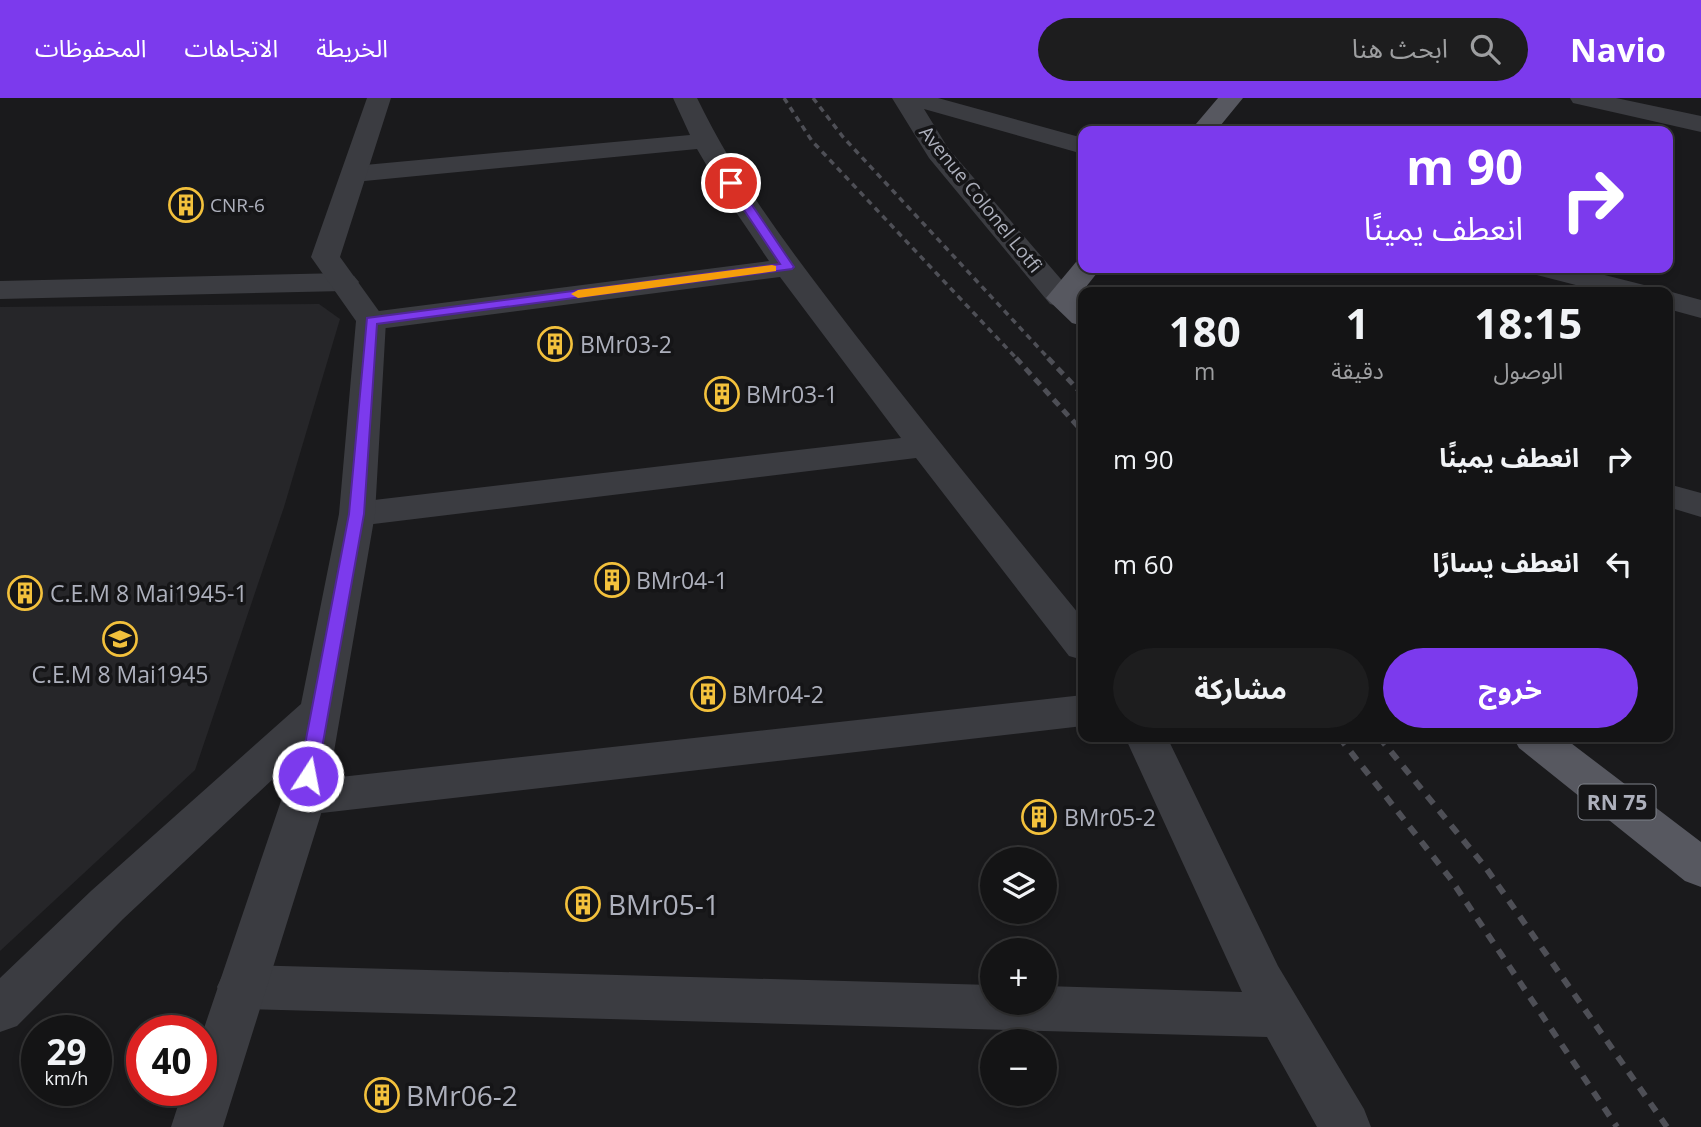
<!DOCTYPE html>
<html lang="ar">
<head>
<meta charset="utf-8">
<style>
  :root { --surface:#141415; --page:#1d1d1e; --text:#f1f3f6; --muted:#9d9ea0; --line:#333334; --accent:#7c3aed }
  body { margin:0; font-family:"Open Sans","Noto Sans Arabic",sans-serif; background:var(--page); color:var(--text); direction:rtl; height:100vh; display:flex; flex-direction:column; font-size:26px; white-space:nowrap }
  * { box-sizing:border-box; margin:0 }
  p { font-size:23px; color:var(--muted) }
  .icon { flex:none; width:38px; height:38px; fill:none; stroke:currentColor; stroke-width:2; stroke-linecap:round; stroke-linejoin:round }
  .map { position:relative; flex:1; overflow:hidden; direction:ltr }
  .panel { position:absolute; left:1078px; top:189px; width:595px; height:455px; display:flex; flex-direction:column; background:var(--surface); border-radius:14px; box-shadow:0 4px 10px #0003,0 0 0 2px var(--line); direction:rtl }
  .panel>* { flex:none }
  .hud { position:absolute; left:1078px; top:28px; width:595px; height:147px; border-radius:14px; box-shadow:0 4px 10px #0003,0 0 0 2px var(--line); direction:rtl; background:#7c3aed; color:#fff; overflow:hidden }
  .controls { position:absolute; left:980px; top:749px; display:grid; gap:14px }
  .controls a { display:grid; place-items:center; width:77px; height:77px; border-radius:50%; background:var(--surface); box-shadow:0 4px 10px #0003,0 0 0 2px var(--line); font-size:35px }
  .speed { position:absolute; left:21px; top:917px; display:flex; gap:14px; font-size:35px; font-weight:700; text-align:center }
  .speed>* { display:grid; place-content:center; width:91px; height:91px; border-radius:50%; background:var(--surface); box-shadow:0 4px 10px #0003,0 0 0 2px var(--line); line-height:1 }
  .speed small { font-size:18px; font-weight:400 }
  .speed .limit { border:10px solid #d22; background:#fff; color:#111 }
  .pin { position:absolute; display:grid; place-items:center; width:60px; height:60px; color:#fff; margin:-30px; border:4px solid #fff; border-radius:50%; box-shadow:0 2px 7px #0007 }
  .me { position:absolute; width:77px; margin:-38px; rotate:11deg; stroke-linejoin:round; filter:drop-shadow(0 0 5px #0008) }
  .turn { display:flex; align-items:center; gap:24px; height:147px; padding:0 35px; font-size:32px }
  .turn .icon { width:91px; height:91px; stroke-width:2.5 }
  .turn b { display:block; font-size:49px; line-height:60px }
  .eta { display:flex; justify-content:space-evenly; align-items:center; height:119px; text-align:center }
  .eta b { font-size:42px; font-weight:700; line-height:49px }
  .button { display:flex; gap:14px; margin-top:auto; padding:14px 35px }
  .button a { flex:1; height:80px; border-radius:42px; background:var(--accent); color:#fff; font-size:28px; font-weight:700; line-height:80px; text-align:center }
  .button a+a { background:var(--page); color:var(--text) }
  ul { padding:0; list-style:none }
  li { display:flex; align-items:center; gap:21px; height:105px; padding:0 35px }
  li div { flex:1 }
  li b { display:block; font-size:26px }
  li em { font-style:normal }
  header { display:flex; align-items:center; gap:42px; box-sizing:border-box; height:98px; padding:0 35px; background:var(--accent); color:#fff }
  header strong { font-size:33px }
  nav { display:flex; gap:38px; margin-inline-start:auto; font-size:24px }
  .search { width:490px; height:63px; background:var(--page); display:flex; align-items:center; gap:18px; box-sizing:border-box; padding:0 24px; border-radius:38px; color:var(--muted); font-size:26px }
  .map>svg:first-child { display:block }
</style>
</head>
<body>
<header>
<strong>Navio</strong>
<div class="search"><svg class="icon" aria-label="search" viewBox="0 0 24 24"><circle cx="10" cy="10" r="6"/><path d="M15 15l6 6"/></svg>ابحث هنا</div>
<nav><a>الخريطة</a><a>الاتجاهات</a><a>المحفوظات</a></nav>
</header>
<div class="map">
<svg width="1701" height="1029" viewBox="0 0 1701 1029">
  <rect width="100%" height="100%" fill="#1a1a1c"/>
  <path fill="#262629" d="M319,206l21,15 -56,188 -89,263 -195,181v-644z"/>
  <g fill="none" stroke-linecap="round" stroke-linejoin="round">
    <path fill="#3b3c41" fill-rule="evenodd" d="M673,0h24c42,87 101,162 160,239 74,95 150,189 226,282v41l-14,-4 -153,-198 -559,68 -13,-4 -5,-8 5,-8 13,-4 544,-64 -121,-161 -409,53 -11,-3 -4,-6 4,-6 11,-3 398,-51 -48,-71 -24,-41 -343,33 -9,-2 -4,-6 4,-6 9,-2 336,-31z
      M892,0h46l145,40v16l-159,-45 24,39 124,144 4,6 -4,6 -11,3 -11,-3 -121,-146z
      M1570,0h46l85,18v16l-128,-29z
      M1528,170h49l71,18 4,6h-49l-70,-18z
      M344,175l10,3 5,6 -5,6 -10,3 -344,8v-18z
      M1668,193l33,9v18l-33,-9v-17h-5z
      M1668,386l33,9v24l-33,-10z
      M1083,597v31l-779,89 -15,-5 -7,-12 7,-12 15,-5z
      M1125,639h42l111,229 86,143 7,18h-54l-50,-90 -1026,-28 -17,-7 -7,-15 7,-15 17,-7 751,20v18h53v-17l197,6z"/>
    <path fill="#3b3c41" fill-rule="evenodd" d="M367,0h24l-51,159 46,64 -11,193 -49,284 -103,329h-52l12,-37h18v-53l81,-239 7,-34 -166,155 -106,107 -17,6v-54l91,-87 210,-187 38,-190 17,-193 -45,-64z"/>
    <path fill="#575860" fill-rule="evenodd" d="M1218,0h25l-27,33h-26z
      M1083,162v8h18l-23,29 5,5v24l-11,-3 -26,-25 30,-36z
      M1513,639h50l138,105v45l-16,-6 -166,-133z"/>
    <path stroke="#4e4f56" stroke-width="3.5" stroke-dasharray="6 5" stroke-linecap="butt" d="M784,0l28,43 206,219
      M813,0l30,39 207,223"/>
    <path stroke="#4e4f56" stroke-width="5" stroke-dasharray="8 6" stroke-linecap="butt" d="M1016,260l67,74
      M1048,260l35,37"/>
    <path stroke="#4e4f56" stroke-width="6" stroke-dasharray="10 9" stroke-linecap="butt" d="M1339,639l111,141 167,249
      M1379,639l107,131 181,259"/>
  </g>
  <path fill="#7c3aed" stroke="#51269a" stroke-width="2" d="M731,81l4,1 59,87 -2,2 -415,55 -13,190 -47,262 -2,5h-13l-3,-5 50,-262 18,-196 413,-54 -54,-81z"/>
  <path fill="#f59e0b" d="M772,167l4,1v5l-198,27 -7,-4 7,-4z"/>
  <defs>
    <g id="building-ring" transform="scale(1.75)"><circle r="9.5" fill="#151517" stroke="#f3c13c" stroke-width="1.5"/><path d="M-4-6H4V6H1V3H-1V6H-4ZM-2.5-4.3h1.7v1.8h-1.7ZM.8-4.3h1.7v1.8H.8ZM-2.5-1h1.7V.8h-1.7ZM.8-1h1.7V.8H.8Z" fill="#f3c13c"/></g>
    <g id="school-ring" transform="scale(1.75)"><circle r="9.5" fill="#151517" stroke="#f3c13c" stroke-width="1.5"/><path d="M0-5L7-2L0 1L-7-2ZM-4 1L0 2.5L4 1V4Q0 6-4 4Z" fill="#f3c13c"/></g>
  </defs>
  <g fill-rule="evenodd">
    <use href="#building-ring" x="186" y="107"/>
    <use href="#building-ring" x="555" y="246"/>
    <use href="#building-ring" x="722" y="296"/>
    <use href="#building-ring" x="612" y="482"/>
    <use href="#building-ring" x="25" y="495"/>
    <use href="#school-ring" x="120" y="541"/>
    <use href="#building-ring" x="708" y="596"/>
    <use href="#building-ring" x="1039" y="719"/>
    <use href="#building-ring" x="583" y="806"/>
    <use href="#building-ring" x="382" y="997"/>
  </g>
  <g text-anchor="middle" dominant-baseline="central" stroke-width="7" stroke-linejoin="round" paint-order="stroke">
    <g font-size="19" fill="#adb0bc" stroke="#151517">
      <text transform="translate(981 101) rotate(51)">Avenue Colonel Lotfi</text>
    </g>
    <g font-size="19" fill="#adb0bc" stroke="#151517" text-anchor="start">
      <text x="210" y="107">CNR-6</text>
    </g>
    <rect fill="#151517" stroke="#7f828a" stroke-width="2" x="1578.5" y="686.5" width="77" height="35" rx="5"/>
    <g font-size="21" font-weight="bold" fill="#adb0bc">
      <text x="1617" y="704">RN 75</text>
    </g>
    <g font-size="23" fill="#adb0bc" stroke="#151517" text-anchor="start">
      <text x="580" y="246">BMr03-2</text>
      <text x="746" y="296">BMr03-1</text>
      <text x="636" y="482">BMr04-1</text>
      <text x="50" y="495">C.E.M 8 Mai1945-1</text>
      <text x="120" y="576" text-anchor="middle">C.E.M 8 Mai1945</text>
      <text x="732" y="596">BMr04-2</text>
      <text x="1064" y="719">BMr05-2</text>
    </g>
    <g font-size="28" fill="#adb0bc" stroke="#151517" text-anchor="start">
      <text x="608" y="806">BMr05-1</text>
      <text x="406" y="997">BMr06-2</text>
    </g>
  </g>
</svg>
<div class="controls">
<a><svg class="icon" aria-label="layers" viewBox="0 0 24 24"><path d="M12 4l9 5-9 5-9-5zM3 14l9 5 9-5"/></svg></a>
<a>+</a>
<a>−</a>
</div>
<div class="speed"><div>29<small>km/h</small></div><div class="limit">40</div></div>
<div class="pin" style="left:731px;top:85px;background:#d93025"><svg class="icon" aria-label="arrive" viewBox="0 0 24 24"><path d="M6 21V4h12l-3 4 3 4H6"/></svg></div>
<svg class="me" style="left:308px;top:678px" viewBox="-20 -20 40 40"><circle r="17" fill="#7c3aed" stroke="#fff" stroke-width="3"/><path d="M0-11L8 9 0 5-8 9z" fill="#fff"/></svg>
<div class="hud">
<div class="turn"><svg class="icon" aria-label="right" viewBox="0 0 24 24"><path d="M7 20v-9h11M14 6l5 5-5 5"/></svg><div><b>90 m</b>انعطف يمينًا</div></div>
</div>
<section class="panel">
<div class="eta">
<div><b>18:15</b><p>الوصول</p></div>
<div><b>1</b><p>دقيقة</p></div>
<div><b>180</b><p>m</p></div>
</div>
<ul>
<li><svg class="icon" aria-label="right" viewBox="0 0 24 24"><path d="M7 20v-9h11M14 6l5 5-5 5"/></svg><div><b>انعطف يمينًا</b></div><em>90 m</em></li>
<li><svg class="icon" aria-label="left" viewBox="0 0 24 24"><path d="M17 20v-9H6M10 6l-5 5 5 5"/></svg><div><b>انعطف يسارًا</b></div><em>60 m</em></li>
</ul>
<div class="button"><a>خروج</a><a>مشاركة</a></div>
</section>
</div>
</body>
</html>
